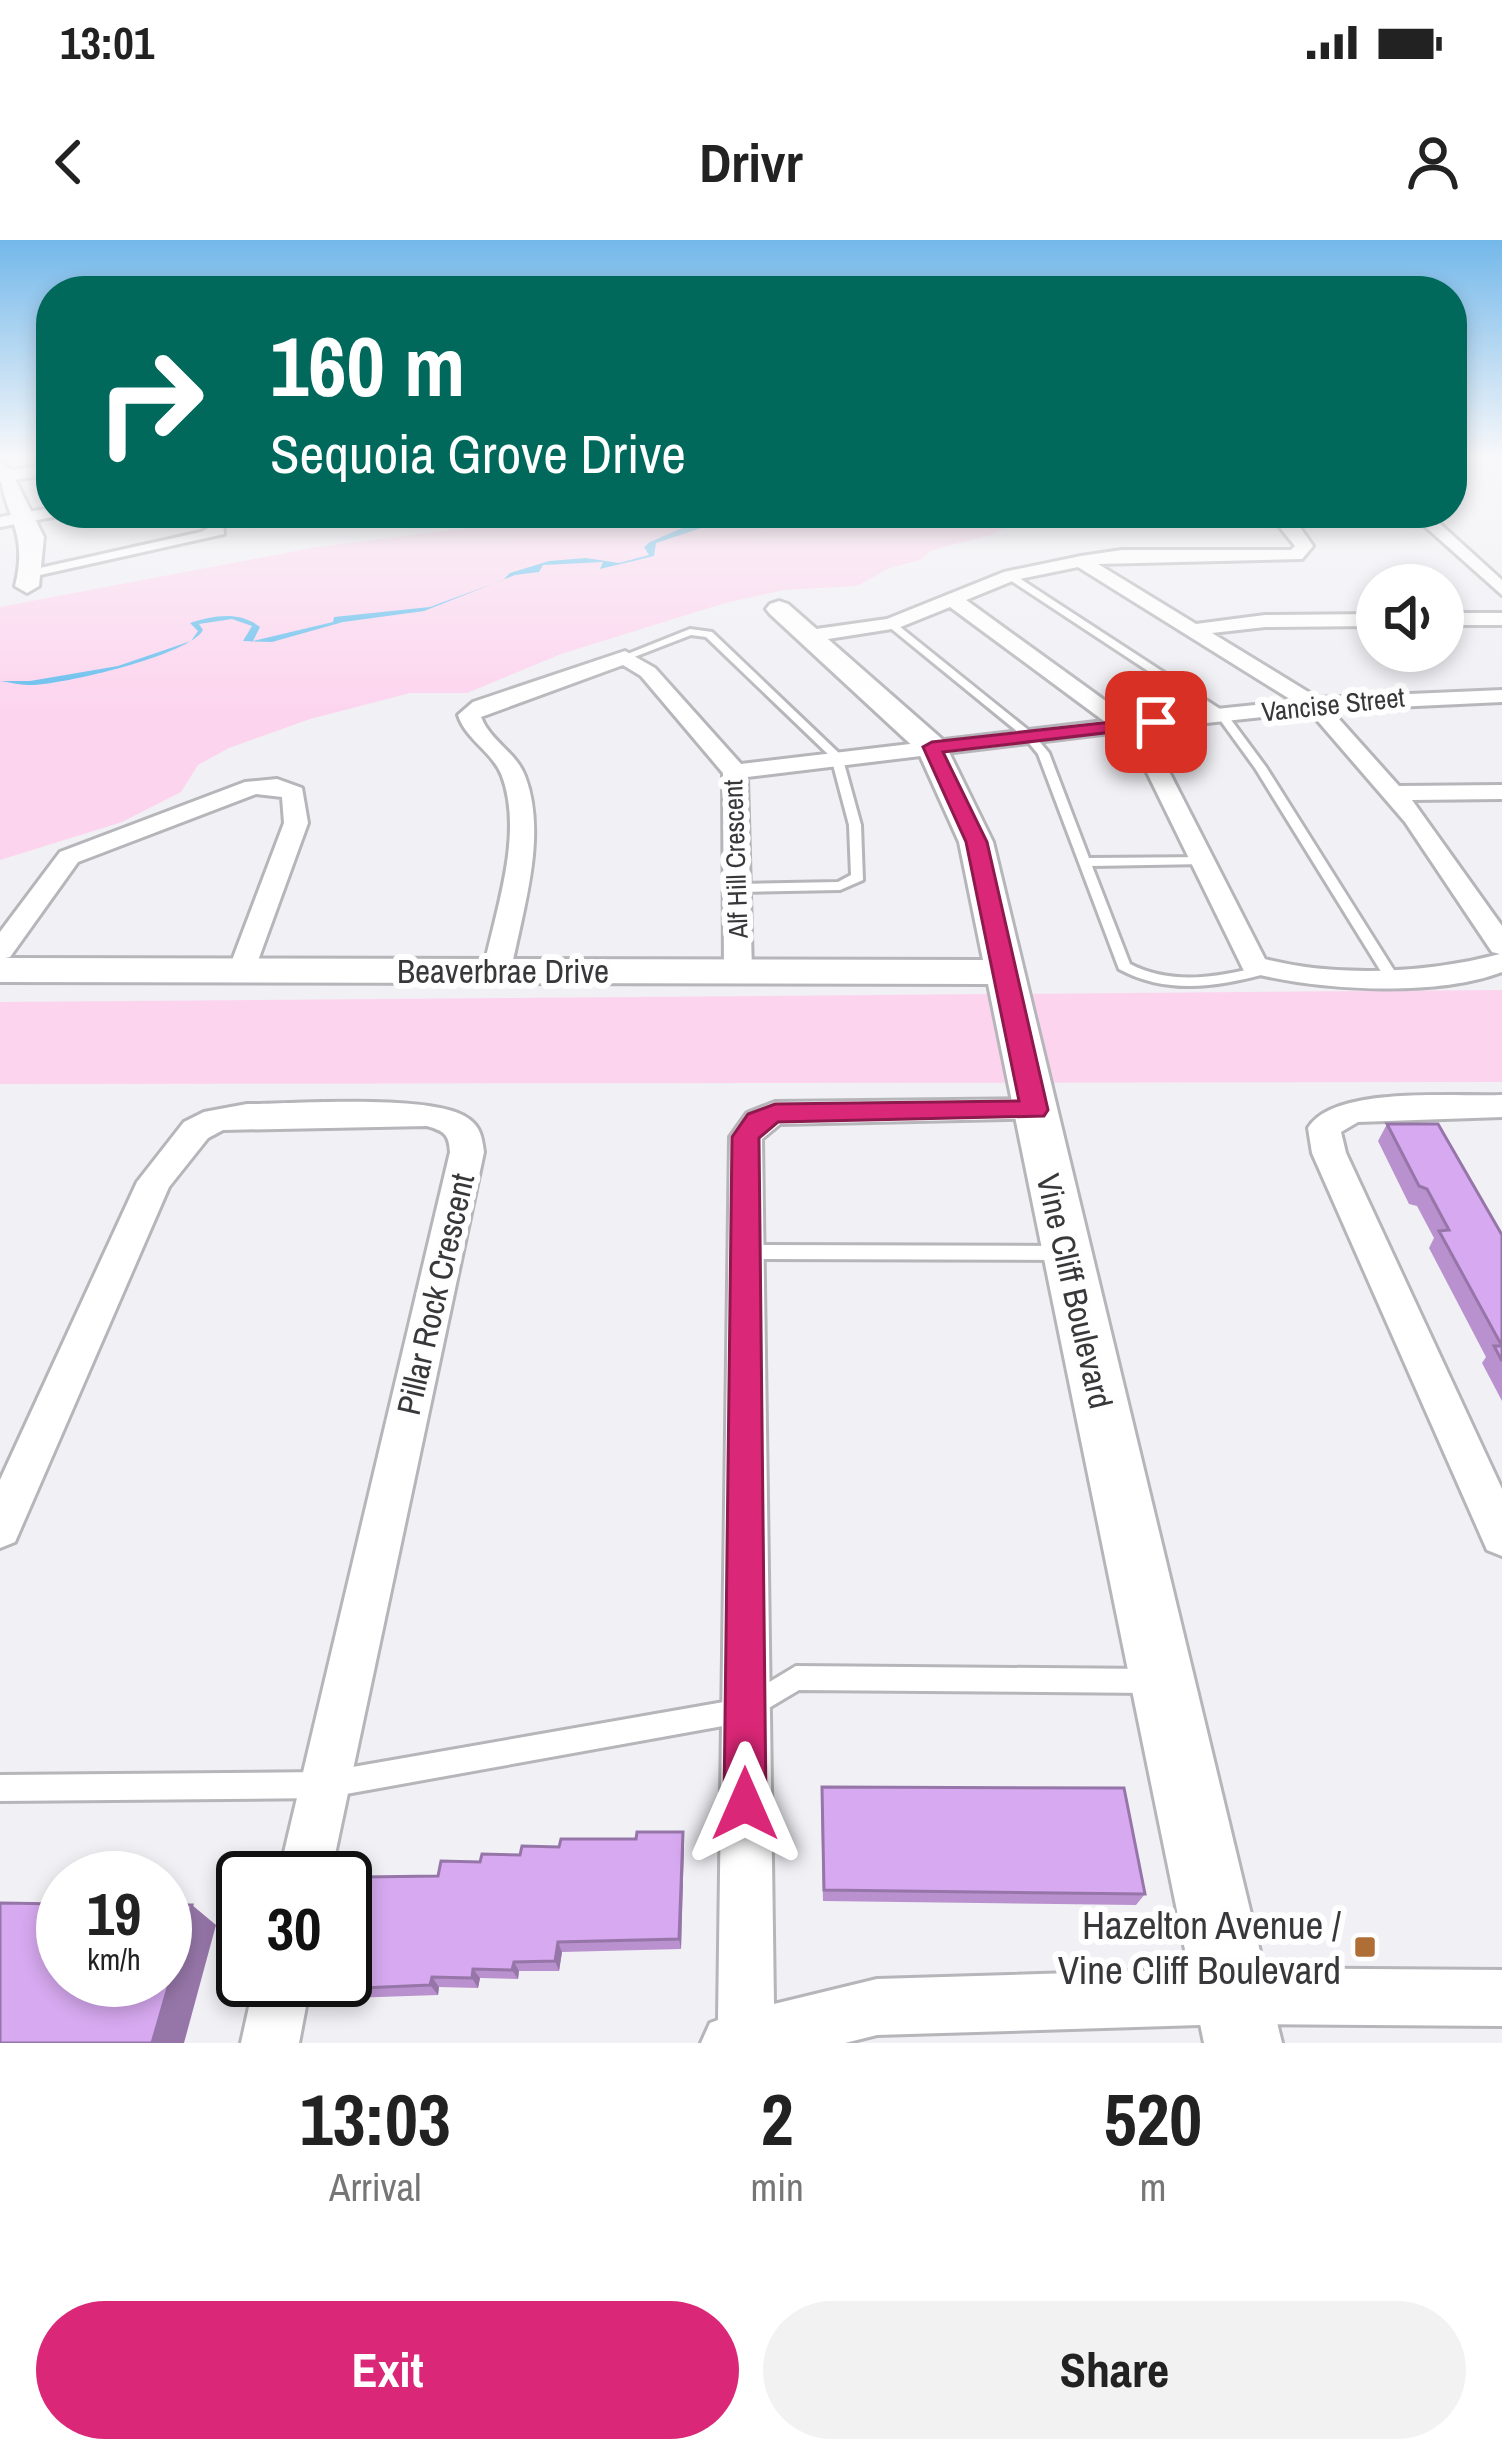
<!DOCTYPE html>
<html lang="en">
<head>
<meta charset="utf-8">
<style>
  :root { --surface:#fff; --page:#f2f2f2; --text:#222; --muted:#767676; --accent:#db2777 }
  body { margin:0; font-family:"Archivo Narrow",sans-serif; background:var(--page); color:var(--text); height:100vh; display:flex; flex-direction:column; font-size:45px; white-space:nowrap }
  * { box-sizing:border-box; margin:0 }
  p { font-size:39px; color:var(--muted) }
  .icon { flex:none; width:66px; height:66px; fill:none; stroke:currentColor; stroke-width:2; stroke-linecap:round; stroke-linejoin:round }
  .map { position:relative; height:1803px; overflow:hidden }
  .details { display:flex; flex-direction:column; background:var(--surface); flex:1 }
  .details>* { flex:none }
  .hud { position:absolute; left:36px; top:36px; width:1431px; height:252px; border-radius:48px; box-shadow:0 6px 18px #0003; background:#00695c; color:#fff; overflow:hidden }
  .tools { position:absolute; left:1356px; top:324px; display:grid; gap:24px }
  .tools a { display:grid; place-items:center; width:108px; height:108px; border-radius:50%; background:var(--surface); box-shadow:0 6px 18px #0003; font-size:60px }
  .speed { position:absolute; left:36px; top:1611px; display:flex; gap:24px; font-size:60px; font-weight:700; text-align:center }
  .speed>* { display:grid; place-content:center; width:156px; height:156px; border-radius:50%; background:var(--surface); box-shadow:0 6px 18px #0003; line-height:1 }
  .speed small { font-size:30px; font-weight:400 }
  .speed .limit { border:6px solid #111; border-radius:18px; background:#fff; color:#111 }
  .pin { position:absolute; display:grid; place-items:center; width:102px; height:102px; color:#fff; margin:-51px; border-radius:24px; box-shadow:0 6px 18px #0006 }
  .me { position:absolute; width:132px; margin:-66px; rotate:0deg; stroke-linejoin:round; filter:drop-shadow(0 0 9px #0008) }
  .turn { display:flex; align-items:center; gap:42px; height:252px; padding:0 36px; font-size:54px }
  .turn .icon { width:156px; height:156px; stroke-width:2.5 }
  .turn b { display:block; font-size:84px; line-height:102px }
  .eta { display:flex; justify-content:space-evenly; align-items:center; height:204px; text-align:center }
  .eta b { font-size:72px; font-weight:700; line-height:84px }
  .primary-button { display:flex; gap:24px; margin-top:auto; padding:24px 36px }
  .primary-button a { flex:1; height:138px; border-radius:72px; background:var(--accent); color:#fff; font-size:48px; font-weight:700; line-height:138px; text-align:center }
  .primary-button a+a { background:var(--page); color:var(--text) }
  .status { display:flex; justify-content:space-between; align-items:center; height:84px; padding:0 60px; background:var(--surface); direction:ltr }
  .status svg { height:33px; fill:currentColor }
  header { display:flex; justify-content:space-between; align-items:center; height:156px; padding:0 36px; background:var(--surface); font-size:54px; font-weight:700 }
  .map>svg:first-child { display:block }
</style>
</head>
<body>
<div class="status"><b>13:01</b><svg viewBox="0 0 49 12"><path d="M0 12V9h3v3zM5 12V6h3v6zM10 12V3h3v9zM15 12V0h3v12zM26 1h20v11H26zM47 4h2v5h-2z"/></svg></div>
<header><svg class="icon" aria-label="back" viewBox="0 0 24 24"><path d="M15 5l-7 7 7 7"/></svg>Drivr<svg class="icon" aria-label="person" viewBox="0 0 24 24"><circle cx="12" cy="8" r="4"/><path d="M4 21q1-7 8-7t8 7"/></svg></header>
<div class="map">
<svg width="1502" height="1803" viewBox="0 0 1502 1803">
  <rect width="100%" height="100%" fill="#f0f0f5"/>
  <path fill="#fdd4ee" d="M587,273h436l-28,21 -63,16 -12,10 -30,8 -33,18 -73,4 -59,13 -164,51 -94,39h-57l-100,26 -81,29 -31,17 -17,27 -59,30 -122,38v-253l317,-60z
    M1502,750v92l-1502,2v-82z"/>
  <path fill="#63bdec" d="M732,273h15l-91,30 -2,13 -54,13 3,-7 -60,3 -4,7 -24,3 -91,36 -81,11 -71,20 -29,-1 9,-15 -20,-7 -33,5 4,6c-13,25 -144,56 -175,55 -9,0 -19,-3 -28,-4h30l88,-15 73,-25 7,-10 -8,-8c24,-8 50,-12 70,4l-7,14 80,-19 1,-5 96,-10 73,-27 7,-7 39,-12 37,-3 33,5 30,-8 -5,-8 6,-5 46,-20z"/>
  <g fill="none" stroke-linecap="round" stroke-linejoin="round">
    <g stroke="#b6b6ba" stroke-width="6">
      <path id="lane" d="M1007,334h6l213,139 40,54 131,208 -2,3h-10l-130,-210 -37,-51 -211,-139z
        M888,382h6l138,111 17,20 40,105 122,-1 1,3 -6,4 -114,2 38,98c42,22 89,13 133,2l5,1 2,3 -2,3c-50,14 -101,22 -149,-4l-81,-215 -14,-17 -136,-111z
        M690,389l22,3 130,124 19,69 2,55 -23,10 -100,2 -7,-4 7,-4 98,-2 13,-7 -2,-50 -18,-68 -125,-120 -15,-2 -62,24 -9,-2z
        M743,1005l322,1 6,2 3,5 -3,5 -6,2 -322,-1 -6,-2 -3,-5 3,-5z
        M796,1426l354,3 8,4 4,8 -4,8 -8,4 -351,-3 -54,32 -421,76 -324,3v-26l324,-3 417,-73z"/>
    </g>
    <g stroke="#b6b6ba" stroke-width="6">
      <path id="street" d="M51,224v10l-51,8v-10z
        M51,268v5h9l-2,3 -58,11v-10z
        M206,273h16l2,21 -193,43 -9,-5 179,-40 8,-4z
        M1274,273h16l23,33 -11,13 -204,5 98,60 69,-9 112,-1v12l-112,1 -53,6 106,65 184,-8v12l-171,8 68,76 103,-1v14l-90,1 90,126v46c-68,26 -189,18 -258,-1l-107,-219 -18,-20 -372,45 5,195 -14,9 -10,-3 -4,-6 -1,-199 -82,-97 -18,-11 -142,52c9,24 35,35 44,59 23,60 -3,135 -14,195l-14,9 -14,-9c12,-59 41,-136 19,-195 -9,-24 -36,-36 -44,-61l15,-13 152,-51 30,17 86,96 363,-43 -154,-114 -52,21 -89,14 -10,-6 10,-6 78,-11 117,-47 77,-16 41,-6h169l4,-4 -21,-26zM1078,327l215,134 -164,17 -163,-118 49,-20zM1310,472l95,110 87,130 8,2c-71,19 -162,24 -235,5l-107,-209 -17,-20z
        M1410,273h18l74,67v15z
        M1443,373h59v12h-59z
        M277,539l25,9 6,35 -56,154h-20l-4,-6 56,-148 -2,-26 -26,-3 -178,68 -68,95 -10,2v-27l60,-80 185,-70z
        M1502,855v22l-144,5 -17,10 5,21 156,336v67l-15,-6 -175,-397 -4,-25c26,-43 147,-31 194,-33z
        M1035,859l11,3 5,8 -5,8 -266,6 -18,15 12,865 103,-25 355,-11 270,2v56l-270,-2 -355,11 -32,8h-144l9,-20 8,-3 12,-883 17,-24 28,-11z
        M247,864c47,0 190,-11 222,15 12,9 13,19 15,33l-154,726h-52l172,-726c-1,-18 -6,-21 -23,-26l-204,4 -15,8 -39,49 -154,355 -15,6v-68l137,-298 47,-60 20,-10z
        M255,1740h56l-12,63h-58z"/>
    </g>
    <g stroke="#b6b6ba" stroke-width="6">
      <path id="secondary" d="M0,223l10,6 34,68 -5,49 -12,7 -12,-7c15,-59 -15,-72 -15,-123z
        M779,361l9,3 155,136 50,102 289,1201h-78l-216,-1059 -988,-2v-24l983,2 -24,-118 -41,-91 -148,-137 -4,-5 4,-5z"/>
    </g>
    <use href="#lane" fill="#fff" fill-rule="evenodd"/>
    <use href="#street" fill="#fff" fill-rule="evenodd"/>
    <use href="#secondary" fill="#fff" fill-rule="evenodd"/>
  </g>
  <path fill="#b991ce" d="M1387,884l115,111v166l-20,-38 4,-6 -57,-109 5,-10 -17,-32 -8,-2 -31,-63z
    M822,1547l323,107 -9,11 -313,-4 -2,-102z
    M683,1592l1,11 -3,106 -119,3 -3,19h-40l-1,8 -38,-1 -2,10 -39,-1 -1,8 -89,3 -10,-9 99,-113 42,-14 40,-7z"/>
  <path fill="#9676a8" d="M683,1592l1,11 -3,106 -2,-10z
    M192,1665l24,20 -32,118h-32z
    M558,1702l4,10 -3,19 -4,-10z
    M514,1722l5,9 -1,8 -6,-9z
    M473,1729l7,9 -2,10 -6,-10z
    M432,1737l7,10 -1,8 -8,-10z"/>
  <path fill="#d7a9f0" stroke="#9676a8" stroke-width="3" d="M1387,884h51l64,111v126l-8,-15h8l-63,-115 10,-1 -22,-41 -8,-3z
    M822,1547l302,1 21,106 -321,-4z
    M637,1592h46l-4,107 -121,3 -3,19 -41,1 -2,8 -39,-1 -1,9 -40,-1 -2,8 -91,4 2,-9h4v-17l18,-86 75,-1 3,-15 39,1 2,-8 38,1 2,-9 37,1 2,-8h75z
    M0,1663l63,1v76h102v-75h27l-40,138h-152z"/>
  <linearGradient id="sky" x2="0" y2="1"><stop stop-color="#73b8ea"/><stop offset="0.46" stop-color="#f8f8fa"/><stop offset="1" stop-color="#f8f8fa" stop-opacity="0"/></linearGradient>
  <rect width="1502" height="471" fill="url(#sky)"/>
  <path fill="#db2777" stroke="#8e194d" stroke-width="3" d="M1156,477l10,5 -3,4 -220,26 44,90 61,268 -4,6 -266,6 -19,16 7,666 -7,15 -14,6 -15,-6 -6,-15 8,-667 16,-23 27,-10 244,-3 -53,-259 -43,-95 9,-5z"/>
  <rect fill="#ae6e36" stroke="#fefeff" stroke-width="4.5" x="1353" y="1695" width="24" height="24" rx="6"/>
  <g text-anchor="middle" dominant-baseline="central" stroke-width="12" stroke-linejoin="round" paint-order="stroke">
    <g font-size="27" fill="#38383a" stroke="#fefeff">
      <text transform="translate(1333 464) rotate(-6)">Vancise Street</text>
      <text transform="translate(735 619) rotate(-92)">Alf Hill Crescent</text>
    </g>
    <g font-size="33" fill="#38383a" stroke="#fefeff">
      <text x="503" y="731">Beaverbrae Drive</text>
      <text transform="translate(1075 1051) rotate(77)">Vine Cliff Boulevard</text>
      <text transform="translate(435 1054) rotate(-77)">Pillar Rock Crescent</text>
    </g>
    <g font-size="39" fill="#38383a" stroke="#fefeff" text-anchor="end">
      <text x="1341" y="1685">Hazelton Avenue /<tspan x="1341" dy="45">Vine Cliff Boulevard</tspan></text>
    </g>
  </g>
</svg>
<div class="tools">
<a><svg class="icon" aria-label="sound" viewBox="0 0 24 24"><path d="M4 9h4l5-4v14l-5-4H4zM17 9q2 3 0 6"/></svg></a>
</div>
<div class="speed"><div>19<small>km/h</small></div><div class="limit">30</div></div>
<div class="pin" style="left:1156px;top:482px;background:#d93025"><svg class="icon" aria-label="arrive" viewBox="0 0 24 24"><path d="M6 21V4h12l-3 4 3 4H6"/></svg></div>
<svg class="me" style="left:745px;top:1564px" viewBox="-20 -20 40 40"><path d="M0-17L14 15 0 8-14 15z" fill="#db2777" stroke="#fff" stroke-width="4"/></svg>
<div class="hud">
<div class="turn"><svg class="icon" aria-label="right" viewBox="0 0 24 24"><path d="M7 20v-9h11M14 6l5 5-5 5"/></svg><div><b>160 m</b>Sequoia Grove Drive</div></div>
</div>
</div>
<section class="details">
<div class="eta">
<div><b>13:03</b><p>Arrival</p></div>
<div><b>2</b><p>min</p></div>
<div><b>520</b><p>m</p></div>
</div>
<div class="primary-button"><a>Exit</a><a>Share</a></div>
</section>
</body>
</html>
